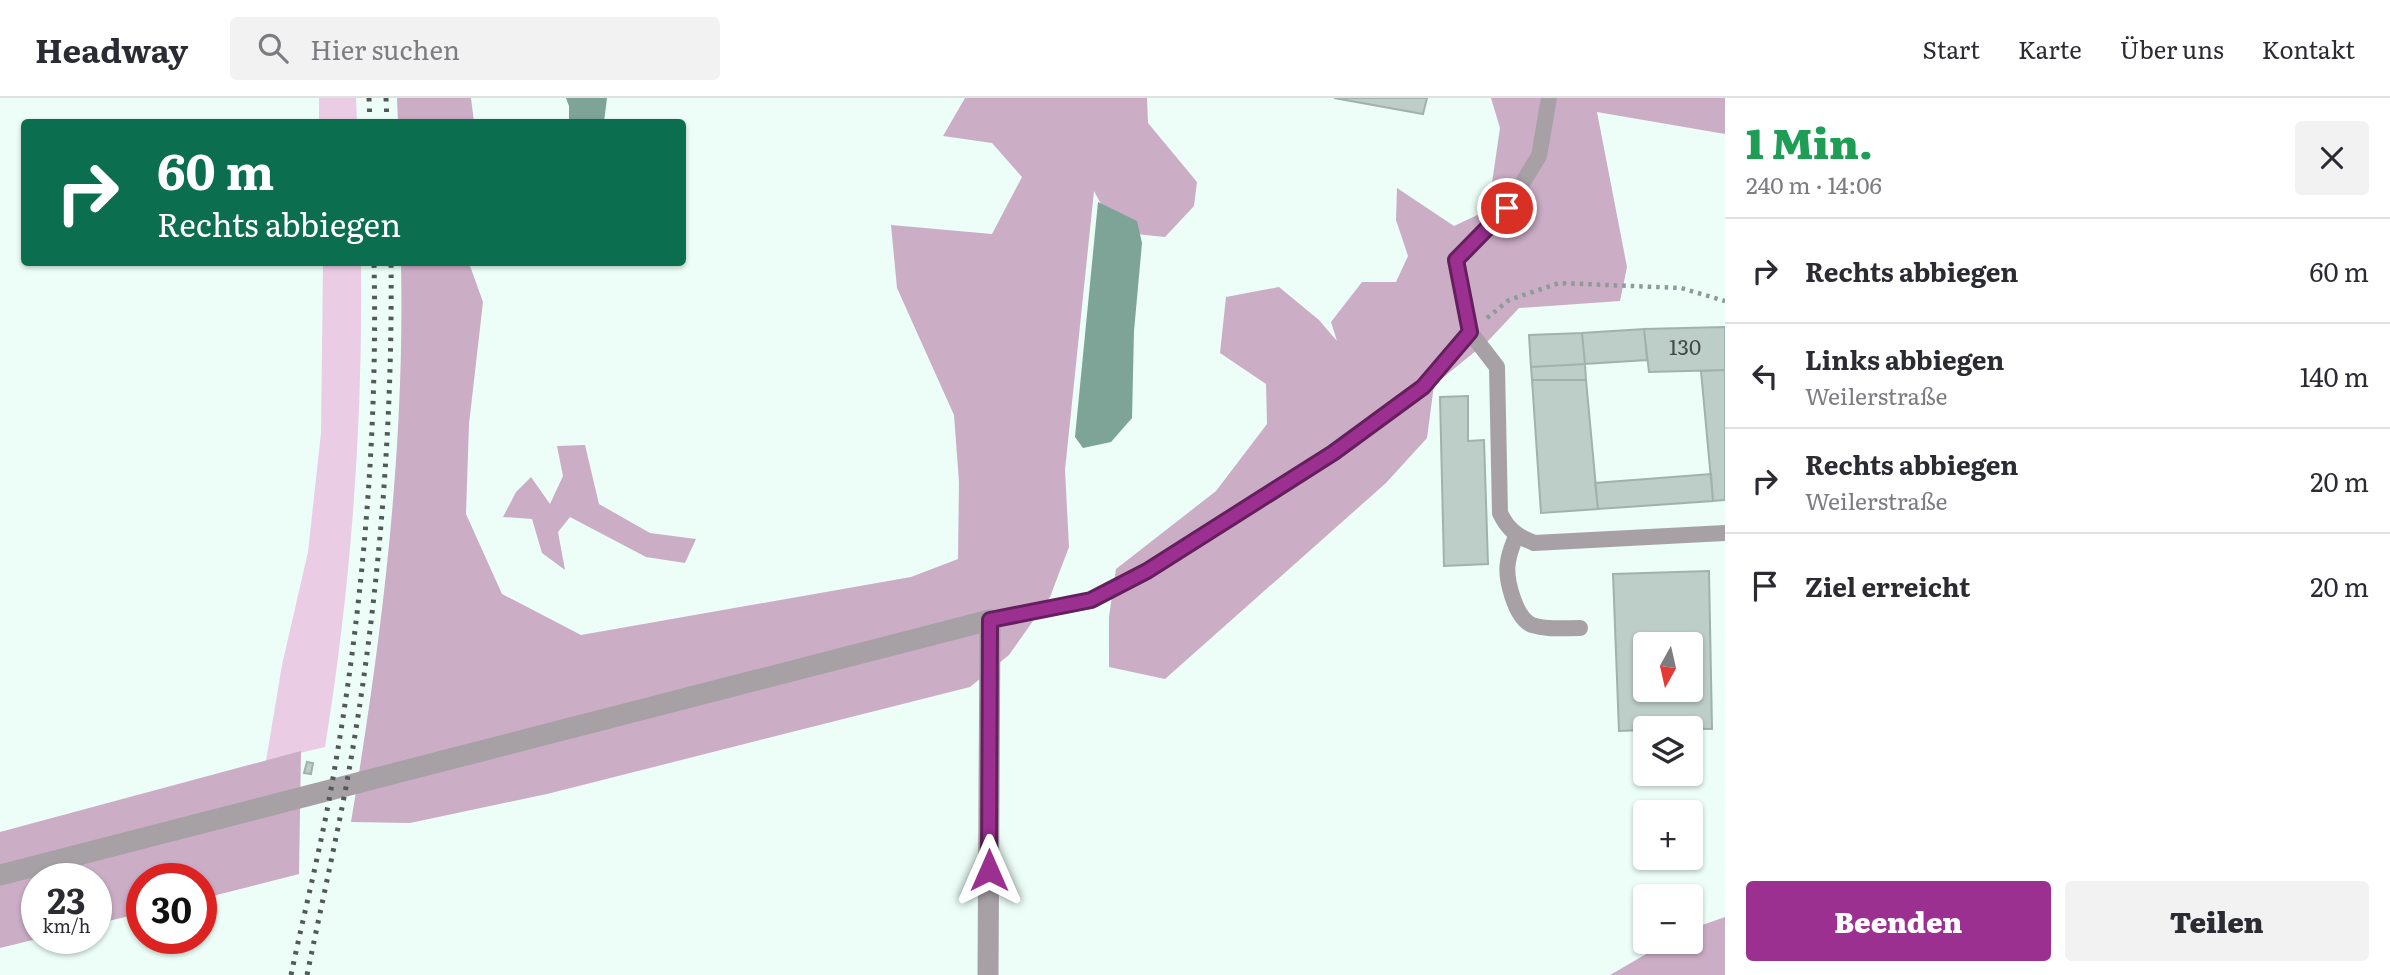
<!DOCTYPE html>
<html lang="de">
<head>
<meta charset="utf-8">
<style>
  :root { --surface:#fff; --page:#f2f2f3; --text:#2b2b33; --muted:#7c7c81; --line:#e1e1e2; --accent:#9c3090 }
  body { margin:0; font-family:Literata,serif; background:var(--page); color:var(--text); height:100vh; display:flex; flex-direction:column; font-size:26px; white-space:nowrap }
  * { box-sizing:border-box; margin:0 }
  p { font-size:23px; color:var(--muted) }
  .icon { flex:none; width:38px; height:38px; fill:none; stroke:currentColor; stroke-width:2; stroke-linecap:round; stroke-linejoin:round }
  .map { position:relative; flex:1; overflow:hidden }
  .sheet { display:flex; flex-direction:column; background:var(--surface); width:665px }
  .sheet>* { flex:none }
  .hud { position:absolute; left:21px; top:21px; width:665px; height:147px; border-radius:7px; box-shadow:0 2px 5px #0004; background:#0b6e4f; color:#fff; overflow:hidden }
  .needle { width:46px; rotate:188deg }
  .controls { position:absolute; left:1633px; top:534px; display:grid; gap:14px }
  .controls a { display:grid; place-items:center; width:70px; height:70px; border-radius:7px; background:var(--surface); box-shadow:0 2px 5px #0004; font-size:35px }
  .speed { position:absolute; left:21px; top:765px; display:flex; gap:14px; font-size:35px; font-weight:700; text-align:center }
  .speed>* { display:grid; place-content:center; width:91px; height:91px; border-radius:50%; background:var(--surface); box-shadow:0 2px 5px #0004; line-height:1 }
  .speed small { font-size:18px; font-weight:400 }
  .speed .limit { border:10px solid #d22; background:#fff; color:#111 }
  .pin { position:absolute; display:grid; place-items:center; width:60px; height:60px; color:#fff; margin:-30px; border:4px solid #fff; border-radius:50%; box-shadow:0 2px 7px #0007 }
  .me { position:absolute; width:77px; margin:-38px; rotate:0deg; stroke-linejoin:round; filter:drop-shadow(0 0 5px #0008) }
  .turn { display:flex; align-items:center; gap:24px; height:147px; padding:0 21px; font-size:32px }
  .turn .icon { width:91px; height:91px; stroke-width:2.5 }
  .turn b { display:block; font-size:49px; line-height:60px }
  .round { display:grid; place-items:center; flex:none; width:74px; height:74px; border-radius:7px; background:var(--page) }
  .headline { display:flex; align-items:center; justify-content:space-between; height:119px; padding:0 21px }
  h1 { font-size:42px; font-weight:800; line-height:52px; color:#1e9e55 }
  .action { display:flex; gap:14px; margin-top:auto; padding:14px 21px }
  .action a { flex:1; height:80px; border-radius:7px; background:var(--accent); color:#fff; font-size:28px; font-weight:800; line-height:80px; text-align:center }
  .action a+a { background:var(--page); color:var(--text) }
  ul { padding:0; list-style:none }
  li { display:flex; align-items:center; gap:21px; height:105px; padding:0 21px; border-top:2px solid var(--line) }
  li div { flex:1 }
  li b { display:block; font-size:26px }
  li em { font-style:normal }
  header { display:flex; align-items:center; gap:42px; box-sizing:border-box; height:98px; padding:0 35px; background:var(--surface); border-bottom:2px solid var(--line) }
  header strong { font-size:33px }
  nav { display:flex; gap:38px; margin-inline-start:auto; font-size:24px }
  .search { width:490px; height:63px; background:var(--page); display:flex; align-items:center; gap:18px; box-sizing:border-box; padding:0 24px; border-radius:7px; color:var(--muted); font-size:26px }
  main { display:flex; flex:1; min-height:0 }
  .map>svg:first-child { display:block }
</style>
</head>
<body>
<header>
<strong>Headway</strong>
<div class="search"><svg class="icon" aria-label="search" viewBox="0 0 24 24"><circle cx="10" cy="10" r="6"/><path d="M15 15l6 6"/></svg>Hier suchen</div>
<nav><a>Start</a><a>Karte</a><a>Über uns</a><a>Kontakt</a></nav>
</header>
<main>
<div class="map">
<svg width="1725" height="877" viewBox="0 0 1725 877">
  <rect width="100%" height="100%" fill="#ecfef7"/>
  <path fill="#eacde4" d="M319,0h37l1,24h-38z
    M323,165h38c2,162 -10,324 -36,484l-59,14 16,-96 26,-113 13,-119z"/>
  <path fill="#cbadc5" d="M397,0h74l3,24h-76z
    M965,0h182l1,25 49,59 -3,24 -29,31 -49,-5 -22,-41 -29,279 4,77 -19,50 -41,58 -39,32 -423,107 -137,29 -59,-1c31,-185 54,-371 50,-559h68l14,39 -14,122 -3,90 36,80 79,41 330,-58 47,-18 1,-77 -5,-67 -57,-127 -6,-63 101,9 30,-57 -30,-34 -49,-7z
    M1491,0h234v36l-128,-22 30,155 -7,34 -101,7 -31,33 -54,44 -7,53 -41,45 -221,196 -56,-12v-50l7,-48 100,-78 51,-67 -1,-40 -46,-31 6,-56 53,-10 40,33 18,21 -6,-19 31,-40h34l12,-26 -12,-36 1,-32 57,38 34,-16 12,-82z
    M585,347l14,59 51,29 46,6 -11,24 -39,-6 -76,-40 -12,15 7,38 -23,-17 -10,-34 -29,-2 13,-25 15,-15 19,27 13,-28 -6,-30z
    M301,653l-2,123 -98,25v-21h-59v35l-46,11v-46h-59v60h4l-41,10v-116z
    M1725,819v58h-115l57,-33h23l1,-13z"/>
  <path fill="#7da496" d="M566,0h41l-3,24h-35v-16z
    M1098,104l39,19 5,22 -8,88 -2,87 -21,24 -28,6 -8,-11z"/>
  <path fill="#bdcec8" stroke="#a0b2ab" stroke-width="2" fill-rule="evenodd" d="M1334,0h93l-4,16z
    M1725,229v43l-76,2 -5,-43z
    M1644,231l3,31 -62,4 -3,-31z
    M1582,235l3,31 -54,3 -2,-32z
    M1585,266l1,16h-54l-1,-13z
    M1725,272v130l-12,1 -12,-130z
    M1532,282h54l12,129 -57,4z
    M1468,298v45l16,-1 4,124 -44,2 -4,-169z
    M1711,376l2,27 -115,8 -3,-26z
    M1709,473l3,158 -67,-1v2l-26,1 -6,-157zM1645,546h45v46h-45z
    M307,664l6,1 -2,11 -7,-1z"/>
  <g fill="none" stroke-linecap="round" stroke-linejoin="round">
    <path stroke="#8e9a95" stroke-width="4.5" stroke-dasharray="3.5 5" stroke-linecap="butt" d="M1487,220l22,-18 50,-17 122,5 44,13"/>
    <path stroke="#a7a1a6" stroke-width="16" d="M1549,0l-10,58 -32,52 -51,52 14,72 27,35 3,146c8,17 17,23 34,30l191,-10
      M1516,438c-3,8 -7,17 -8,26 -3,16 7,56 24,63 15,5 32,3 48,3
      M990,522l101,-19 57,-30 185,-118 90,-66 47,-55"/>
    <path stroke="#a7a1a6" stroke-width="21" d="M0,777l990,-255 -2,355"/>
    <path stroke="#515a57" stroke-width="5" stroke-dasharray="3.5 7" stroke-linecap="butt" d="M369,0l1,24
      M386,0l1,24
      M291,877c13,-62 29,-124 40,-186 31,-171 47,-353 43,-527
      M307,877c13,-63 27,-125 39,-188 31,-168 47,-353 45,-525"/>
  </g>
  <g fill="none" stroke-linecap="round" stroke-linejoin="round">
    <g stroke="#651f5e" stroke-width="18">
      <path id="route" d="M989,772l1,-250 101,-20 56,-29 186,-118 90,-66 47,-55 -14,-72 51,-52"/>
    </g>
    <use href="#route" stroke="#9c3090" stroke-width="12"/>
  </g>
  <g text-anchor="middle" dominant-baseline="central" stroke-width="7" stroke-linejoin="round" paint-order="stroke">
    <g font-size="21" fill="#414a47">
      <text x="1685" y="247">130</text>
    </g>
  </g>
</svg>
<div class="controls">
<a><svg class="needle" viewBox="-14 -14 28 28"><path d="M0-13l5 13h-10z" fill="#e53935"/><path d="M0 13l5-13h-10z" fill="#7c7c81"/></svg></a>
<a><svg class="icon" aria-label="layers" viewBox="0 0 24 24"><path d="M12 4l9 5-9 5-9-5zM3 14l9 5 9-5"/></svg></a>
<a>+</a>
<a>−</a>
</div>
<div class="speed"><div>23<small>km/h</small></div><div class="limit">30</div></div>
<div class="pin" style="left:1507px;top:110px;background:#d93025"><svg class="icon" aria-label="arrive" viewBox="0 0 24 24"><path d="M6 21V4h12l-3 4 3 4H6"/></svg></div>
<svg class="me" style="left:989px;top:772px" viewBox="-20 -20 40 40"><path d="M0-17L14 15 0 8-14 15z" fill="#9c3090" stroke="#fff" stroke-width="4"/></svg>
<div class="hud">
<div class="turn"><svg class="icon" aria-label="right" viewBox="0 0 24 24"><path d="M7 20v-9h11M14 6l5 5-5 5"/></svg><div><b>60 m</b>Rechts abbiegen</div></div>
</div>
</div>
<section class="sheet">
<div class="headline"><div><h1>1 Min.</h1><p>240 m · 14:06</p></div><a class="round"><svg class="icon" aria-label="close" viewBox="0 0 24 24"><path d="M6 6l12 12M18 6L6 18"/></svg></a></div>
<ul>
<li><svg class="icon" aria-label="right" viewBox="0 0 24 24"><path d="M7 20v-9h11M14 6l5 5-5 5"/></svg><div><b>Rechts abbiegen</b></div><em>60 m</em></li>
<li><svg class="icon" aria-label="left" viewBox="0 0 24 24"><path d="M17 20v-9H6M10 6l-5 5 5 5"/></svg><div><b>Links abbiegen</b><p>Weilerstraße</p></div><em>140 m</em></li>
<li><svg class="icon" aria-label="right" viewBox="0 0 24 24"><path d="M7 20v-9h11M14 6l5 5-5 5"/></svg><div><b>Rechts abbiegen</b><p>Weilerstraße</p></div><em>20 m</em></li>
<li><svg class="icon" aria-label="arrive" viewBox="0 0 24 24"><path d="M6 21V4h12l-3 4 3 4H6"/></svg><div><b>Ziel erreicht</b></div><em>20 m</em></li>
</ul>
<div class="action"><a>Beenden</a><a>Teilen</a></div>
</section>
</main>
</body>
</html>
